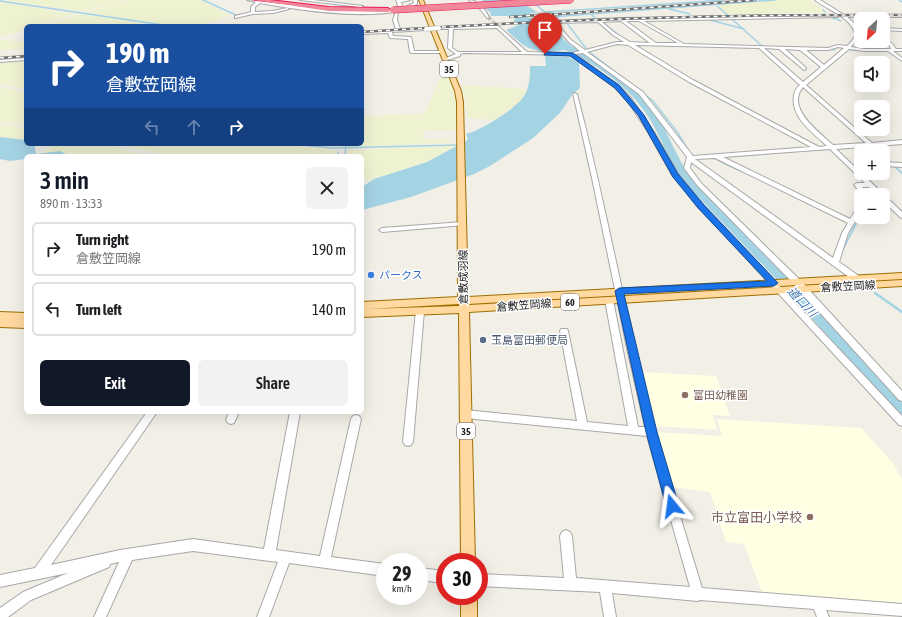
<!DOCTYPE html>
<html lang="en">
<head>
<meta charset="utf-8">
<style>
  :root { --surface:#fff; --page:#f2f2f2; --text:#202124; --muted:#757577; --line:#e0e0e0; --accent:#111827 }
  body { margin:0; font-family:"Asap Condensed","Noto Sans JP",sans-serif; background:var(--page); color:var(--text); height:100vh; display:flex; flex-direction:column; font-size:15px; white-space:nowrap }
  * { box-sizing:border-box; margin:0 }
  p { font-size:13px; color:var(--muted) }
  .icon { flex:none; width:22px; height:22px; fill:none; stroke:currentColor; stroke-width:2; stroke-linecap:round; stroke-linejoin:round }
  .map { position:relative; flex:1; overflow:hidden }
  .drawer { position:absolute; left:24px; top:154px; width:340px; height:260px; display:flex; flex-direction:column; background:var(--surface); border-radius:6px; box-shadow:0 4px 16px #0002 }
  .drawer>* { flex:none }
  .banner { position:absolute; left:24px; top:24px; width:340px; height:122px; border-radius:6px; box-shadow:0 4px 16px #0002; background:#1a4fa0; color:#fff; overflow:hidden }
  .needle { width:26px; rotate:206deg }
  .fabs { position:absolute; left:854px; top:12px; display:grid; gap:8px }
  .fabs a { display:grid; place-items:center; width:36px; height:36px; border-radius:6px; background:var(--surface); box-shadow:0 4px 16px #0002; font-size:20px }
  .speed { position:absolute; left:376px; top:553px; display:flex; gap:8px; font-size:20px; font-weight:700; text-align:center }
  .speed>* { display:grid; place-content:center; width:52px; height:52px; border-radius:50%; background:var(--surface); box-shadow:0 4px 16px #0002; line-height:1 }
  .speed small { font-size:10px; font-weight:400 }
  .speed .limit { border:6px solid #d22; background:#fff; color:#111 }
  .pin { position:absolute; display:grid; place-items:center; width:34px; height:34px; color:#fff; margin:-41px -17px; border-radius:50% 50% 50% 0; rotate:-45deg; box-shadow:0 0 4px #0007 }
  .pin .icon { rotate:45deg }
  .me { position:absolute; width:44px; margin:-22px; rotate:344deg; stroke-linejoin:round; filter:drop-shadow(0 0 3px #0008) }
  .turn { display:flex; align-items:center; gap:14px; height:84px; padding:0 16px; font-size:18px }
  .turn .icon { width:52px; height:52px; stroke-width:2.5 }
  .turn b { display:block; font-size:28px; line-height:34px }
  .lanes { display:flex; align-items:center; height:38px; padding:0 16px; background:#0003; justify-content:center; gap:20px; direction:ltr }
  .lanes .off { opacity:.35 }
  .round { display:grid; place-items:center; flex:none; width:42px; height:42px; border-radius:6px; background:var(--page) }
  .headline { display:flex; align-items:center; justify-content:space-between; height:68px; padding:0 16px }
  h1 { font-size:24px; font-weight:600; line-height:30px; color:var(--accent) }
  .primary-button { display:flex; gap:8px; margin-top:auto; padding:8px 16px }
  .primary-button a { flex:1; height:46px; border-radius:6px; background:var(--accent); color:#fff; font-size:16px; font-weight:600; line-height:46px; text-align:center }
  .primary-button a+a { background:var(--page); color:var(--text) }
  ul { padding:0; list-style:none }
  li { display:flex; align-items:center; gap:12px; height:54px; margin:0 8px 6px; padding:0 8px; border:2px solid var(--line); border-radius:6px }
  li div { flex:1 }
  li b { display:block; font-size:15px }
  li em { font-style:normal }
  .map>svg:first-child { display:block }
</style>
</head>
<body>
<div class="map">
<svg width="902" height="617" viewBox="0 0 902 617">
  <rect width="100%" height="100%" fill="#f2efe7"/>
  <path fill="#feffe3" d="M641,372l75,4 14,40 -17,-1 4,15 -61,-4z
    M717,419l144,9 32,35 9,17v124l-139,-9 -19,-51 -18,-2 -16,-50 -39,-5 -15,-55 66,4z"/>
  <path fill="#eff2d1" d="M2,0h124l-44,11z
    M129,0h70l32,15 -30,11h-27l-91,-14z
    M778,0h31l19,13 -100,1 -11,-10z
    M0,2l70,11h6l-39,13h-11v3l-23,8 -3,-1z
    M80,14l25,3 56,9h-121z
    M2,39l24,4v6l-26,1v-10z
    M26,59v30l-26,-5v-23z
    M445,68v5l11,20 2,37 -13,1 -21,-1 -1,9h28l-1,4 -103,4v-3h15v-28l58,-2 5,-2z
    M461,85l66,4 -7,13 -25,18 -28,-2 -3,-25z
    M0,87l26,5v33l-26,-3z
    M0,124l26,4v12l-26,-3z
    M56,144h46l48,12h-80l-10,-5 -20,3z
    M116,144h162l59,7v5h-168z
    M456,146l-13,9 -35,14 -46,13v-26h-16l1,-6z"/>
  <path fill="#a4d3e4" d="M483,0h35l19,12 -12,3 4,3h15l-3,2c2,3 6,4 10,7 10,8 17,19 29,24l-4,1 -11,-2 -14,2 2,4 15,1 11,6 1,25 -8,7 -12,18 -27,25 -43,28 -16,8 -63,23 -49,13v-23l12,-8 53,-17 39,-21 2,-2 -2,-5c14,-3 51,-26 58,-38 6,-9 6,-20 6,-30h16l-1,-10h4v-4c-24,-2 -25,-6 -43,-22l13,-5 -6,-4 3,-3 -3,-2h-22l-1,-4 -11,-8z
    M0,137l26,3v4h8l2,10 24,-3 10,5h-44v3l-16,2 -10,-2z"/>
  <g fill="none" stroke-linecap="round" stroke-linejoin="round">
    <path stroke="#a4d3e4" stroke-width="1.5" d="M203,0l35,16
      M899,0l3,2
      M0,1l170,25
      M535,4l22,18
      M715,4l47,42
      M669,9l21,5
      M823,10l2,2
      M547,12l178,-12
      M591,14l6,6
      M828,16l7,3
      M551,17l224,-17
      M834,18l7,3
      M706,19l38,10
      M601,21l19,15
      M564,22h2l22,29 65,50 25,32 10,17
      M718,47l43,1
      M764,48l10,9
      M828,49l7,1
      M851,50h11
      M879,51h7
      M898,51h4
      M690,82l42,23
      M291,144l41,4 128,-3
      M871,146l6,5
      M338,152v4
      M345,156l1,-12
      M883,156l8,7
      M725,157l101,-8
      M714,158l10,5
      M693,159l13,-1"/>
    <path stroke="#a4d3e4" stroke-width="2" d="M722,162l17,8
      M890,162l12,11
      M862,189l-1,-2h4
      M843,249l18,-35"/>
    <path stroke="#a4d3e4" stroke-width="2.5" d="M875,293l27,19"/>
    <path fill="#a4d3e4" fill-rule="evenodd" d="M560,44c8,-1 19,6 26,10 27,14 57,38 73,65 11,18 18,39 31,57l113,115 99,106v18l-6,-2 -103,-116 -111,-117c-14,-19 -20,-42 -33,-62 -20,-32 -55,-56 -89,-70z"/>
    <path stroke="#c8c6bf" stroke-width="4" stroke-dasharray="4 2" stroke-linecap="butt" d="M488,17l10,10"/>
    <g stroke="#a8a8a8" stroke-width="2">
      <path id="minor" d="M247,0l89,10 27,1 33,-2 2,-4 -2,-5h14l-9,2 1,3 -2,4 4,-1 10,-5 -1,-3h4v4l-11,6 -8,1 -1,9 3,9 26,-1 2,1 -2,1 -34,2 1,4 18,1 3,14h28l2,1 -2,1h-30l-2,-1 -2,-13 -18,-1 -2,-5 -26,1v-2l34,-2 -3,-10 2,-6 -1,-2c-38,6 -96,-2 -134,-9l-5,4v5l18,-1 14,-3 2,1 -16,4 -20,1 -18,4v-2l16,-4v-5l5,-5z
        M300,0h13l50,6 -2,1z
        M469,0c9,0 18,11 20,18h-2l-6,-8z
        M815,0h5l26,16 2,-1h54v2h-55l7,6 6,12 -9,12 13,2h27l-2,-4 -7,-4h1v-2c6,2 10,4 13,10h6v2h-9l9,7v3l-14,-10h-24l-15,-2 -43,36 66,58 30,-3v4l-66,5 66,63v6l-2,-1 -17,-16v-6h-6l-8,-8h-7l7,8h-6l-9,-10 3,-2h8l-35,-34 -107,8 127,62 9,-14 2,-1v8l-13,21 -9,29 20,14 1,2 -1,2h-6l-162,-118 -1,6 11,15 99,97 102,111v10l-3,-1 -105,-116 -97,-99 -13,-17 3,-11 -48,-63 -56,-41 -8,1 44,32 12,12 23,34 24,42 25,31 199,211v10l-3,-1 -200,-218 -27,-32 -24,-43 -21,-32 -12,-12 -44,-33 -107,-2 -4,1v2l-16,5v-2l12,-5 -8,-6 1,-19h-10l-2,-1 14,-2h47l29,26 45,1 8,-2 -11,-9 -17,-19v-2l69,-3 216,-3 1,2 -194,4 40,23 144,4 10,-3 9,1 4,-4 5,-7c-6,-19 -27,-24 -41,-35zM621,21l29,22 -20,-1 -15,-9 -13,-11zM626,21h13l39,22h-22zM598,22l15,13 11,7h-7l-32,8 -14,-10 -15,-17zM497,28l25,24h-64l-6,-4 1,-19zM617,44l11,1 61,37 122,65 -118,9 -50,-64 -56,-40zM635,45l124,3 41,37c-4,3 -5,6 -6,10 -4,22 19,38 33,51l-8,1 -126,-67zM838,47l6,1 -20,17 -18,-15h22zM764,48l15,1 25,21 2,-1v-1l-21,-19 15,1 21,17 -18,15zM803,87l63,56 -33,2c-13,-12 -48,-37 -30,-58zM715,158l133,65 -6,10 -9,25 -138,-99z
        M883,28l19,1v2l-19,-1z
        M26,58v2l-26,2v-2z
        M573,93l4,1c26,98 44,198 68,296 16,67 37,132 57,198l200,16v12l-76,-6 3,7h-12l-3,-8 -114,-9 -2,1 -86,-8 4,24h-12l-4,-25 -121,-6v-12l85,4 -4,-42 2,-4 4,-2 4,2 2,4 4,42 114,9 -43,-151 -182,-18 -3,-1 -2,-3 2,-3 3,-1 112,11 -17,-90 1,-2h6l1,2 19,91 41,4 -23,-126 4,-3 4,3 25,127h7l-18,-79 -35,-170z
        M883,162l19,1v4l-19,-1z
        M463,222l3,2 -1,1 -83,7 -3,-2 3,-2z
        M420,308l4,3 -11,131 -2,3 -3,1 -3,-1 -2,-3 13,-131z
        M147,412h10l-106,153 69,-15 73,-11 71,10 26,-137h10l-24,138 44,6 31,-137 2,-3 3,-1 3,1 2,3 -30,138 54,7v12l-96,-13 -20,54h-12l21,-55 -85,-11 -61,9 -26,57h-12l25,-55 -9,2 -1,3 -78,33 -23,17h-8v-9l23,-16 45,-19 -68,14v-12l35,-7z
        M229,412h10l-5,11 -3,1 -3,-1 -2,-3z
        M419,568l26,3v12l-26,-3z"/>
    </g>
    <g stroke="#9e6f00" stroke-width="2">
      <path id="major" d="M419,0h4l38,91 2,11 5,195 434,-24v6l-434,25 1,1 433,-25v6l-433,26 6,250h-14l-2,-249 -97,4v-15l96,-5 -1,-195 -2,-11zM459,304v2l-91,3z
        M0,312l26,1v15l-26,-1z
        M461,596h16v21h-16z"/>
    </g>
    <g stroke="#ec185a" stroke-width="2">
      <path id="highway" d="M254,0h16l59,7 59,1 3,2 -3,2 -59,-1z"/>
    </g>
    <use href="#minor" fill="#fff" fill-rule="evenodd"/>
    <use href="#major" fill="#ffd99f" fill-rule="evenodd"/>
    <use href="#highway" fill="#f08899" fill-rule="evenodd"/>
    <g stroke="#6f6f6f" stroke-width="2.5">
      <path id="rail" d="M546,15l209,-15
        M510,17l42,-3
        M362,32c180,-12 360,-18 540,-17
        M0,58l26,-2"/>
    </g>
    <use href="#rail" stroke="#fff" stroke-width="1.5" stroke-dasharray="4" stroke-linecap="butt"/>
    <g stroke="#a8a8a8" stroke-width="5" stroke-linecap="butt">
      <path id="minor-bridge" d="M426,29l13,-1"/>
    </g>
    <g stroke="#ec185a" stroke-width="7" stroke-linecap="butt">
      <path id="highway-bridge" d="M393,10l178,-10"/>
    </g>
    <use href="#minor-bridge" stroke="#fff" stroke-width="4"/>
    <use href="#highway-bridge" stroke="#f08899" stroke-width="6"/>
  </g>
  <path fill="#1a73e8" stroke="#114b97" d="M545,52l28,1 46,32 25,30 34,59 26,31 74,78 -4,3 -150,8 33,138 22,74 -2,4 -5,2 -4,-2 -2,-4 -20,-74 -31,-141 4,-3 148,-7 -69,-73 -25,-31 -35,-62 -23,-27 -45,-32 -26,-1z"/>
  <circle fill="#3f7fe0" stroke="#fff" stroke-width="1.5" cx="371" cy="275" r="4"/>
  <circle fill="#5c6f8a" stroke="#fff" stroke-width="1.5" cx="483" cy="340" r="4"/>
  <g fill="#8d6e63" stroke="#fff" stroke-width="1.5">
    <circle cx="685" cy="395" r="4"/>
    <circle cx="810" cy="517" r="4"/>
  </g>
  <g text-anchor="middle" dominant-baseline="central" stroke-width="3" stroke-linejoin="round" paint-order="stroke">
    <g fill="#fff" stroke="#646464" stroke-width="1">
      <rect x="440" y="61" width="18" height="16" rx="3"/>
      <rect x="561" y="294" width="18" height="16" rx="3"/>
      <rect x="457" y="423" width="18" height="16" rx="3"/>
    </g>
    <g font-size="10" font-weight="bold" fill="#212121">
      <text x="449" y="69">35</text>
      <text x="570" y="302">60</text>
      <text x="466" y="431">35</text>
    </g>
    <g font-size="11" fill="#366cbe" stroke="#fff" text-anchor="start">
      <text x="379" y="275">パークス</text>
    </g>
    <g font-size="11" fill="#212121" stroke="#fff">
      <text transform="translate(463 277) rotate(-90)">倉敷成羽線</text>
      <text transform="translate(848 286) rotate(-3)">倉敷笠岡線</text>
      <text transform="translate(524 305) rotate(-4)">倉敷笠岡線</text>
    </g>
    <g font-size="11" fill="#4e5e75" stroke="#fff" text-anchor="start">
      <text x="491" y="340">玉島富田郵便局</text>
    </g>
    <g font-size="11" fill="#785e54" stroke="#fff" text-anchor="start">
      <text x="693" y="395">富田幼稚園</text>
    </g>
    <g font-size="12" font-style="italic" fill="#4077b3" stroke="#fff">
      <text transform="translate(802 302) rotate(47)">道口川</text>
    </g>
    <g font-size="13" fill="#785e54" stroke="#fff" text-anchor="end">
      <text x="802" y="517">市立富田小学校</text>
    </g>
  </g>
</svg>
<div class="fabs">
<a><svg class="needle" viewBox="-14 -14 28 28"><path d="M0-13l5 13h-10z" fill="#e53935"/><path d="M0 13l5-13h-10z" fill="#757577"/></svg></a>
<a><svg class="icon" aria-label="sound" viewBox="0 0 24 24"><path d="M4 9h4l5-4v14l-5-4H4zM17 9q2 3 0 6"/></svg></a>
<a><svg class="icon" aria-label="layers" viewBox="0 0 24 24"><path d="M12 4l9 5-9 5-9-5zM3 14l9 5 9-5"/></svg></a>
<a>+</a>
<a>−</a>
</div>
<div class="speed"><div>29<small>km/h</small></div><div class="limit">30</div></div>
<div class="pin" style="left:545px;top:54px;background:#d93025"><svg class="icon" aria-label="arrive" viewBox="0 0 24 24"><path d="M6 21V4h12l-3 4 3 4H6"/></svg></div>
<svg class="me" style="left:672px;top:506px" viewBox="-20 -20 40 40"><path d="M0-17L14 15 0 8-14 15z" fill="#1a73e8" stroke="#fff" stroke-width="4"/></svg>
<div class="banner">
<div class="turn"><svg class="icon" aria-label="right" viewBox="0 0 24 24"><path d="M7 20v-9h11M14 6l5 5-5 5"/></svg><div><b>190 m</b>倉敷笠岡線</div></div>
<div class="lanes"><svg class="icon off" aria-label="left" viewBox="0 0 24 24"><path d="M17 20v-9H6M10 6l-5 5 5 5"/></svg><svg class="icon off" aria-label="ahead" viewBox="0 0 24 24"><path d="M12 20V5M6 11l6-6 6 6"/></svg><svg class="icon" aria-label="right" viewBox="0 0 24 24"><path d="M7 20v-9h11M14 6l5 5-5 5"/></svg></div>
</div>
<section class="drawer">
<div class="headline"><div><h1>3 min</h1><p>890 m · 13:33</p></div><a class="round"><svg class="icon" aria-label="close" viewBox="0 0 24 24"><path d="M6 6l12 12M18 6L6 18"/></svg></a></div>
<ul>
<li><svg class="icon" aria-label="right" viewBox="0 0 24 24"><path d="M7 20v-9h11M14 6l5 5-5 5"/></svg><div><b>Turn right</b><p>倉敷笠岡線</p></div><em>190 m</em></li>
<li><svg class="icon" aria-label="left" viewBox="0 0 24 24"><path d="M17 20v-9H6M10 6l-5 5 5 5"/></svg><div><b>Turn left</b></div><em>140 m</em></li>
</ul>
<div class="primary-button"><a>Exit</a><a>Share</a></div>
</section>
</div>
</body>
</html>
